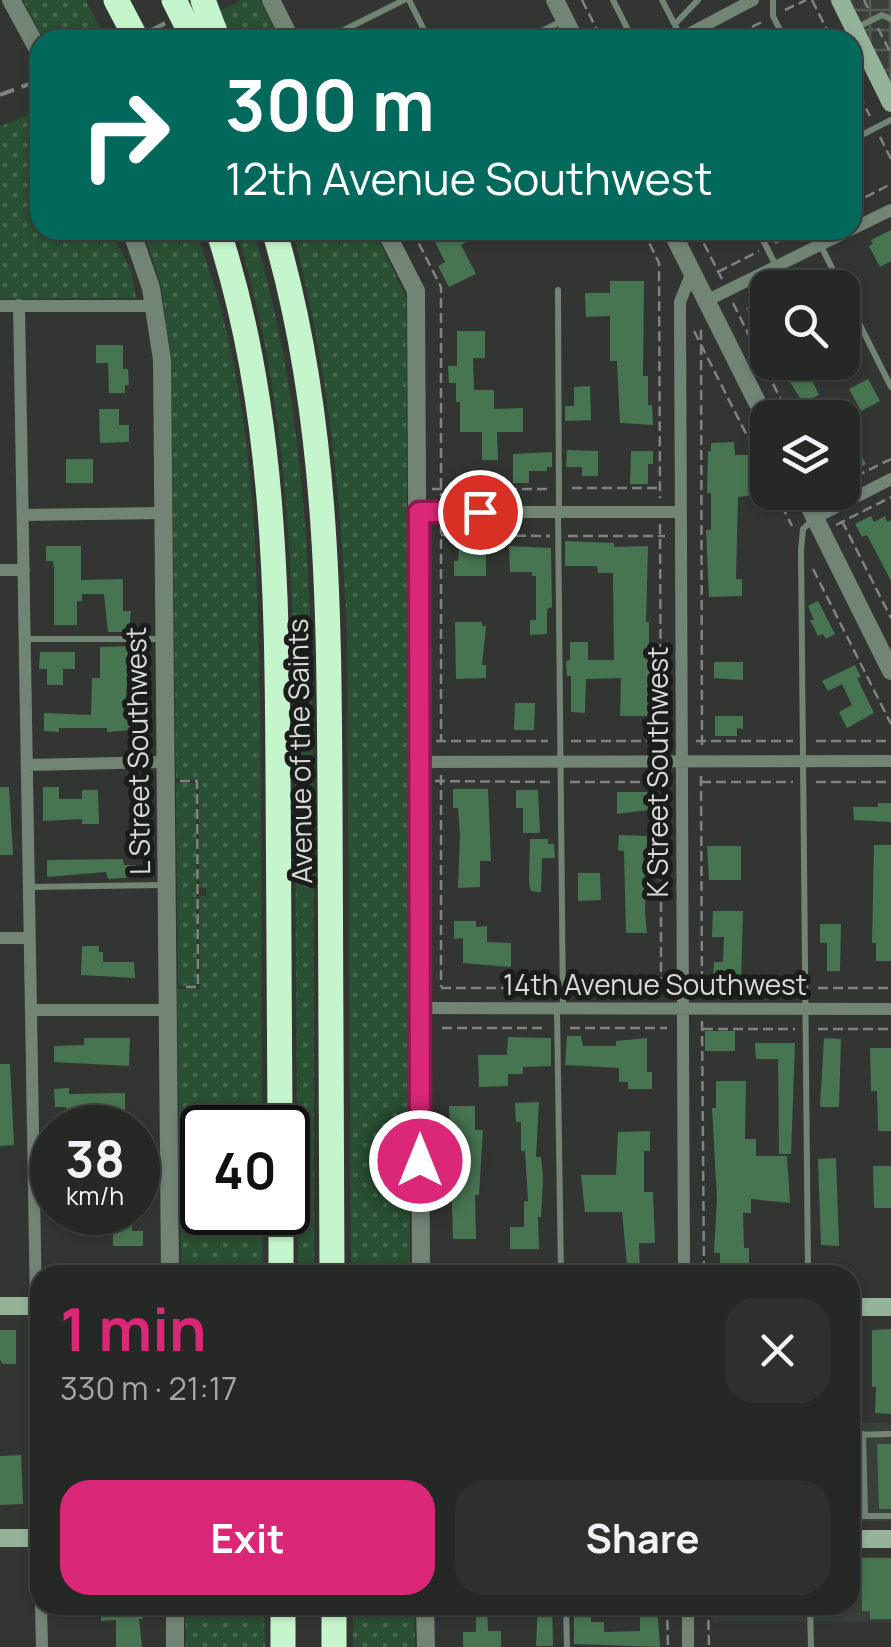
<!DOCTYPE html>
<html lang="en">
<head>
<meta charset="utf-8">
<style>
  :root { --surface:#262826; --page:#2e302e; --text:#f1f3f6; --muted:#a4a6a7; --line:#424443; --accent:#db2777 }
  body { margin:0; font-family:Manrope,sans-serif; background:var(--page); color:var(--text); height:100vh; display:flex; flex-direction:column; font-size:38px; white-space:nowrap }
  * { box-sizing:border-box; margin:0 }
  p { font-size:32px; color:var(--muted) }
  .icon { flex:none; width:55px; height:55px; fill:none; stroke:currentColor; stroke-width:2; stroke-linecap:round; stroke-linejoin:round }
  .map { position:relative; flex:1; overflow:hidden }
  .drawer { position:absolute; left:30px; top:1265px; width:830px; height:350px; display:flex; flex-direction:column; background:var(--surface); border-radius:30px; box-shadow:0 2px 8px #0004,0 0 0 2px var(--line) }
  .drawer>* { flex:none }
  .guide { position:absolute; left:30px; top:30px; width:832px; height:210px; border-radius:30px; box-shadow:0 2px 8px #0004,0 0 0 2px var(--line); background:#00695c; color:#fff; overflow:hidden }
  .buttons { position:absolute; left:750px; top:270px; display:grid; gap:20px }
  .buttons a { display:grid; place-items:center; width:110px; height:110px; border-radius:20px; background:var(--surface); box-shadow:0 2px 8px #0004,0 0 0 2px var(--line); font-size:50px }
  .speed { position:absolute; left:30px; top:1105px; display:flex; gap:20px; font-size:50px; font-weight:700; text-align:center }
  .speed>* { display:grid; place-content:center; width:130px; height:130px; border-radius:50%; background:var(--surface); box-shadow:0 2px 8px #0004,0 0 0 2px var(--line); line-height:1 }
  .speed small { font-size:25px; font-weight:400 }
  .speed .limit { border:5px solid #111; border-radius:15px; background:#fff; color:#111 }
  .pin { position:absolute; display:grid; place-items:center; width:85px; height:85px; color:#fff; margin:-42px; border:5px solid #fff; border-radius:50%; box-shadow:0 2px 10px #0007 }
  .me { position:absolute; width:110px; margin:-55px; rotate:0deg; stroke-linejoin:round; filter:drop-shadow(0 0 8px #0008) }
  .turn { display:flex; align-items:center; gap:35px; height:210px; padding:0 30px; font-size:45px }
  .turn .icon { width:130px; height:130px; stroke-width:2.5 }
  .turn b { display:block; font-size:70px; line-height:85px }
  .round { display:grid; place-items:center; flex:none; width:105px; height:105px; border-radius:30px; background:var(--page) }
  .headline { display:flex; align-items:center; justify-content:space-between; height:170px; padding:0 30px }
  h1 { font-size:60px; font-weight:700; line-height:75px; color:var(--accent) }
  .button { display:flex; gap:20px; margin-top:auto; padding:20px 30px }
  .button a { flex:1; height:115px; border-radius:30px; background:var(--accent); color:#fff; font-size:40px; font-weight:700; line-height:115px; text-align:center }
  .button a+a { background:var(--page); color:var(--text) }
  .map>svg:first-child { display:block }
</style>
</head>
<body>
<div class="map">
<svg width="891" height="1647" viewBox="0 0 891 1647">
  <defs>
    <pattern id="industrial-grid" width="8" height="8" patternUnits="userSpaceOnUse" patternTransform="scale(2.5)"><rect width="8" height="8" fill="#384039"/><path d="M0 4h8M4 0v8" fill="none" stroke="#545b55"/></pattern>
    <pattern id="grass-dots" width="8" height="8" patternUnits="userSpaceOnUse" patternTransform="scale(2.5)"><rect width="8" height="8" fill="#295032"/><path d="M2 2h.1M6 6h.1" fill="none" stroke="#47694f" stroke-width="1.8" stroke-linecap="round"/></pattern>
  </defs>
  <rect width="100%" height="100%" fill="#333533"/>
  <path fill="#384039" d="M891,1422v100l-41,-1v-98z
    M850,1557h41v65h-178l-1,-17h138z"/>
  <path fill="url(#industrial-grid)" d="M840,0h51v103z"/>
  <path fill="url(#grass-dots)" d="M23,0h63l19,38 -61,2z
    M242,0h18l20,40h-52l-11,-28z
    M40,111v119h70l21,40 5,28 -136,1v-173z
    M143,230h52c59,150 62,313 65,472 2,142 1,284 2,425l-60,1v84l61,1 -1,62h-81l-4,-286h23l-1,-93h7v-8h-7v-108l-23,-1 -5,-421 -10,-72z
    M236,230h17c57,185 59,376 60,569 1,158 1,317 1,476h-16c-1,-154 -2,-307 -3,-461 -1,-196 0,-395 -59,-584z
    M292,230h82l32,67 4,978h-59l-4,-641c-6,-137 -19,-271 -55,-404z
    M176,783h20l1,203h-19z
    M185,1605h79l1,42h-79z
    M353,1605h61l1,42h-62z"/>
  <path fill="#487551" d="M436,230h30l5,10 -10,5 15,29 -27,13 -11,-21 7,-4 -10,-20 6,-4z
    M891,230v31l-11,6 -11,-21 4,-2 -2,-4z
    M610,281h34l-1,95h5v29h4l1,20 -33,-2 -3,-62h-7v-45l-24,1 -1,-24h25z
    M764,299l4,7v42l-22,-40z
    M457,331h28v27h-12l1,32h20v19l29,-1v24h-26l1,28h-16v-28h-22v-30h-4v-19h-7l-1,-17h9z
    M96,345h27v24h5l1,16h-4v8h-16l-1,-30h-12z
    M773,362h35l-4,2 15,31 -16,8 -18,-29 -5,3z
    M868,379l12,22 -19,10 -12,-22z
    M590,386l1,34 -26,1v-15h9v-19z
    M99,409h20v16h10v17l-29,1z
    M842,421l24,43 -24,14z
    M734,442l1,13h16l4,25 11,-1 1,14 -29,4 -2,82h6v17l-33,1 -3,-67h5v-37h-4l1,-42h3v-8z
    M567,450l31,1v25h-16v-9h-16z
    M631,451h22v13h-5v20h-18z
    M552,452v15h-5v4h-18v12h-16v-29z
    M66,459h27v24h-27z
    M871,516l3,6 11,-6 2,6 4,-2v61l-24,-46 -5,2 -7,-13z
    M565,541l49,2v4l34,-1 -2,76h3v40h4v54h-33l1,-38 -35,1 -1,34 -14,-1v-36h-4l-1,-15 4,-1v-18h18v18h26l-1,-87h-15l-1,-7h-32z
    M46,546h35v34l42,-1v32h8l-2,21h-21l-4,-38h-22v7h-5v24h-23v-57l-1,-7h-7z
    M509,546l42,2 1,59 -5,2v25l-17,1v-15h6v-44h-4v-4h-22z
    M459,548l27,1v27h-32v-15h4z
    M818,601l17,33 -9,5 -3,-5 -5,2 -8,-16h4l-6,-14z
    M455,622h27v4h4l-4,39h4v13l-30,1z
    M129,646l-4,69h8v15l-26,2v-4h-48v4l-15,-1v-18l47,2 1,-37h8v-31z
    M40,652h35v17h-12v16h-16v-16h-8z
    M714,662h29v18l-29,-2z
    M855,665l6,12 -4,1 17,35 -27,15 -8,-16 13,-7 -10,-21 -14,7 -6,-10z
    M515,703h20l-1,27h-20z
    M715,716h28v13l-6,-1v8h-22z
    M0,787h9l4,68h-13z
    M43,787h16v12h23v-9h16l1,34h-17v-5l-39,2z
    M453,789h35l3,72h-11v26l-22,1 2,-53 -2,-27h-5z
    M516,790h22l2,43h-17v-25h-7z
    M617,792h32v18l-32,4z
    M878,803h13v19l-37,-2 -1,-13h25z
    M619,835l28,1 -2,77 2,20h-21l-2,-82 -6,-1z
    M530,839h18v5h6l1,14h-13l-1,34 -10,-1 -2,-8z
    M874,845h17v116h-15v-18h-4z
    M707,846h34v34h-32z
    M123,859l1,6h12v12l-28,2 -2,-7 -59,5v-17z
    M578,873h22l1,27 -23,1z
    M713,911h30l-2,70 -28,-1 1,-18h9l1,-25h-12z
    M454,921h22v6l11,-1v16l24,1v24l-48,-4v-25l-9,1z
    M820,924h21l-1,47h-13v-28h-7z
    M82,946h17v6h4v10h31l1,16 -54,-3z
    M705,1031h30v20h-30z
    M567,1036h14l2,10h33v-5l31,-3v34h5v17h-24v-7h-9v-14l-54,-3z
    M508,1037l43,1v28l-28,1v7h-15v12l-29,1 -1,-32h29z
    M84,1038h46l-1,28 -75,-4v-16l30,-1z
    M824,1038l17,1 -2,68h-19z
    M755,1043h40l-4,111h-12l-1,-95h-22z
    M870,1048h21v83h-13l-1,-40h-6z
    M0,1064h10l4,81 -14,1z
    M716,1081h30l-1,58h11v17h31l3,47 -39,-4v14h-8l1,35h5v27h-29v-22h-6l3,-55 -5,-90h4z
    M69,1088v6l56,-1v19h5v16h-64v-21h-11l-1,-18z
    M539,1102l-3,55h5l2,21 -2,39h-3l1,32h-29v-22h14v-26h4l-3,-50h-4v-29h-5l-1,-19z
    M449,1106h26v24h8l-4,65h-4l1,44h-23z
    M650,1131v20h-6v41h9l2,51h-16l1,32h-12l-6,-63h-37l-4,-37h35l2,-43z
    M836,1158l3,88 -18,-1 -3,-86z
    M873,1166h18v42h-17z
    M113,1212h19v19h11v15h-30z
    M891,1329v85l-16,-1 1,-26h-4v-57z
    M0,1330h16v34h-13l-3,-4z
    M877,1444h14v65h-12z
    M21,1455l2,49 -23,1v-49z
    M861,1558h30v61h-21v-8h-8z
    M122,1605h17v4h4v10h-4l3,28h-26v-27l-15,1v-11l21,-1z
    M476,1605h11l1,26h13v16h-38v-15h13z
    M538,1605h14l1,41h-17z
    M574,1605h16l1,17h13v10l36,-1v-26h17l3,42 -86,-3z"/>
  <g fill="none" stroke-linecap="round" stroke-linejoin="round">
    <path stroke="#818381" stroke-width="2.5" stroke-dasharray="10 5" stroke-linecap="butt" d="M582,0l20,40
      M812,0l20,40
      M864,0l4,8
      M785,10l21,-10
      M878,28l13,26
      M642,39l24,-11
      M725,40l39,-19
      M852,82l18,34
      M880,137l11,22
      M852,204l39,-20
      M412,230l29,57v209
      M643,230l16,33 1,235
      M697,230l25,49
      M775,243l26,-13
      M718,272l41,-21
      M733,303l57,115
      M701,330l1,417
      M694,331l74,146
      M842,483l49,-24
      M572,488h87
      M432,489h117
      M775,492l17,34
      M842,521l49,97
      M441,524v217
      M660,524l1,222
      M836,525l55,-28
      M441,535l109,1
      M568,536h97
      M813,569l78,155
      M436,741h112
      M571,741h97
      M696,741h97
      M816,741h75
      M441,775v212
      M701,776l1,221
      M180,781h17l1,206h-14
      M435,781l117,1
      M570,782h97
      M661,782v212
      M701,782h92
      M816,782h75
      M441,988h110
      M574,988h92
      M703,988h92
      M818,988h73
      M702,1021l2,254
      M442,1028h105
      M570,1028h97
      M703,1029h92
      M818,1029h73
      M667,1605l1,42
      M708,1605l1,42"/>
    <path stroke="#728575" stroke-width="6" d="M409,0l20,40
      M613,0l20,40
      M662,0l19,37
      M773,0v16l12,24
      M675,24l23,-24
      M856,28l26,-13 9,4
      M324,40l80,-40
      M524,40l40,-20
      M852,140l39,-20
      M758,230l18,36
      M737,231l1,-1
      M821,246l21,42
      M842,289l49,98
      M558,290l1,222
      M558,513l5,496
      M26,639h137
      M30,887l133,-2
      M557,1010l4,265
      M808,1275l-7,-725 2,-21 11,-10
      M863,1434l2,82
      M850,1435l41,-1
      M850,1516h41
      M566,1605l1,42
      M810,1605l1,42"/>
    <path stroke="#728575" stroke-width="12" d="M677,40l76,-40
      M852,229l39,-19
      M706,301l144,-71
      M19,305l21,1238
      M0,306h155
      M419,512h261
      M23,515l139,-2
      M815,518l76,-39
      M0,570h24
      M419,762l472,-1
      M27,765l137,-3
      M0,938h29
      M419,1008l472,1
      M31,1010h136
      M684,1275l-4,-973 12,-30
      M41,1605l1,42
      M688,1605v42"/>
    <path stroke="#728575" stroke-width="18" d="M11,0l29,53
      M271,0l20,40
      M555,0l20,40
      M131,230l20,58 11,72 8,915
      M385,230l31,61 5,984
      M671,230l97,194
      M802,492l89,179
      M175,1605v42
      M425,1605l1,42"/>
    <path stroke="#94b398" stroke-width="18" d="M840,0l51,103
      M0,1306h40
      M850,1307h41
      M0,1538h40
      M850,1539h41"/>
    <path stroke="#c5f5cc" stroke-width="25" d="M218,230c57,174 59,360 60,541 1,119 2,238 2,357
      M274,230c55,186 55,382 56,573 1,158 1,315 2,472
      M281,1212v63
      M283,1605v42
      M334,1605v42"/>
    <path stroke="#828482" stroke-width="4" stroke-dasharray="15 8" stroke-linecap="butt" d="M131,40l82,-40
      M0,95l40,-15"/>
    <path stroke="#c5f5cc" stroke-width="25" d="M116,0l21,40
      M174,0l20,40
      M203,0l15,40"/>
  </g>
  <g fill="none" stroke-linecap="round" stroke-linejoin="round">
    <g stroke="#8e194d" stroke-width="25">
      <path id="route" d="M420,1161l-1,-649h61"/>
    </g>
    <use href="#route" stroke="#db2777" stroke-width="18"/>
  </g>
  <g text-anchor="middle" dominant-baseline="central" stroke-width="10" stroke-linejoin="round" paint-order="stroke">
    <g font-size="28" fill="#d9dbd9" stroke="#1b1d1b">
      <text transform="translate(137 751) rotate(-91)">L Street Southwest</text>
      <text transform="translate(299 751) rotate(-91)">Avenue of the Saints</text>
      <text transform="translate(657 772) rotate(-90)">K Street Southwest</text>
      <text x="655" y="984">14th Avenue Southwest</text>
    </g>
  </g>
</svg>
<div class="buttons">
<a><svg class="icon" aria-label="search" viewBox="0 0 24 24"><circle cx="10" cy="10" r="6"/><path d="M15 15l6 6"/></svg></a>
<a><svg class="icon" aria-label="layers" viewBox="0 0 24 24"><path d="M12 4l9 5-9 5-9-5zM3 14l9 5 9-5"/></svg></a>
</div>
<div class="speed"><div>38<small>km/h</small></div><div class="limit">40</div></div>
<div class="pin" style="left:480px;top:512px;background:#d93025"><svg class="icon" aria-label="arrive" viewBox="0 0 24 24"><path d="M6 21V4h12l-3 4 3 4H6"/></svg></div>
<svg class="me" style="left:420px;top:1161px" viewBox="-20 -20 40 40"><circle r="17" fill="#db2777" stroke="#fff" stroke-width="3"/><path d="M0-11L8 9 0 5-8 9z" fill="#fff"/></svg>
<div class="guide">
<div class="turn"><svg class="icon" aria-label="right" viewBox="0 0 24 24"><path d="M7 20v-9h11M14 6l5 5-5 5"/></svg><div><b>300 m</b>12th Avenue Southwest</div></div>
</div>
<section class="drawer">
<div class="headline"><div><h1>1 min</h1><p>330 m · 21:17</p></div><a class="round"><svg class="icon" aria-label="close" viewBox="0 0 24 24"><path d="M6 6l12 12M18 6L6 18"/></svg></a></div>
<div class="button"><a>Exit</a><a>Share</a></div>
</section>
</div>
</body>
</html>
